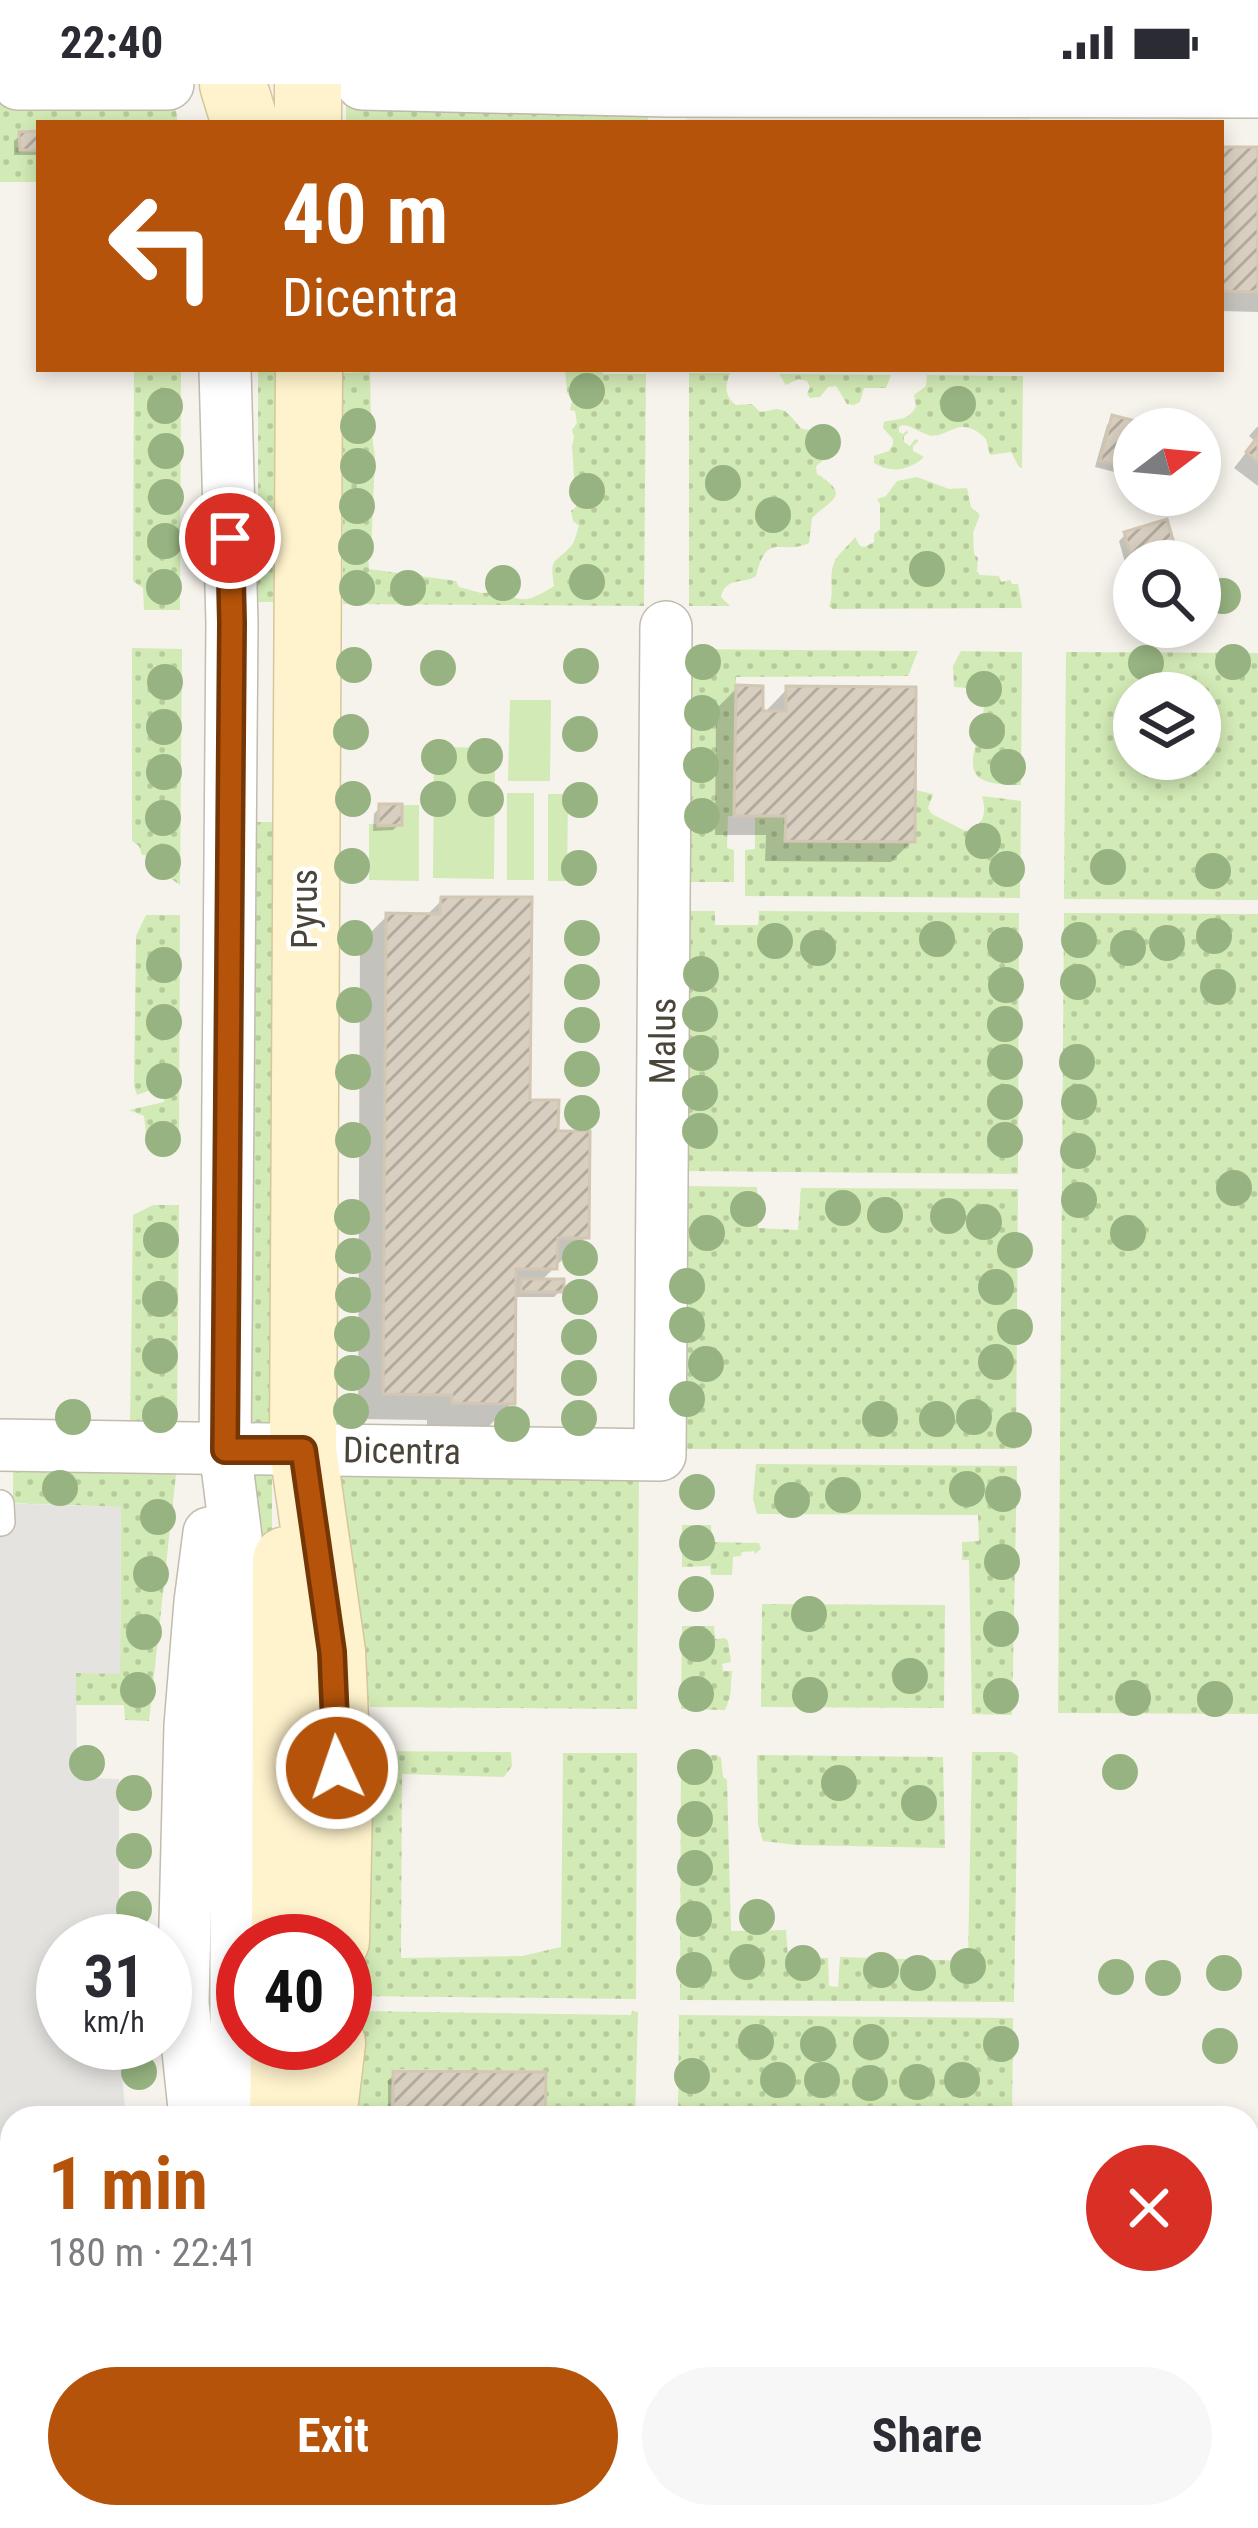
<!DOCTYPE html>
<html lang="en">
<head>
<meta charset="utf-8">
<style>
  :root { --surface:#fff; --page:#f7f7f7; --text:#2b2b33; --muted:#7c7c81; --accent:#b45309 }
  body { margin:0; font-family:"Roboto Condensed",sans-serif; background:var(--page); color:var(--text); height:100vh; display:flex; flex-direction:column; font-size:45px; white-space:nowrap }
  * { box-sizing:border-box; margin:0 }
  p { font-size:39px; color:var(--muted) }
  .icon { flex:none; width:66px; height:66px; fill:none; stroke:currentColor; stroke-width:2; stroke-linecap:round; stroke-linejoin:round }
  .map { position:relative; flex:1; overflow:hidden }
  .side { position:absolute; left:0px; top:2022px; width:1260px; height:423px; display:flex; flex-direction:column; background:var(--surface); border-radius:36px 36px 0 0; box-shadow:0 6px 18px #0003 }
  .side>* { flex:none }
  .top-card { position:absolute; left:36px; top:36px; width:1188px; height:252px; border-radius:0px; box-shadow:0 6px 18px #0003; background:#b45309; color:#fff; overflow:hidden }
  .needle { width:78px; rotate:74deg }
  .buttons { position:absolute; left:1113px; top:324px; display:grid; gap:24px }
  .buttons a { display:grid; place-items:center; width:108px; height:108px; border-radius:50%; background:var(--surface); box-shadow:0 6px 18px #0003; font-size:60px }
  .speed { position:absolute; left:36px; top:1830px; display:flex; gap:24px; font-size:60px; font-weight:700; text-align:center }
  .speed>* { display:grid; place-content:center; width:156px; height:156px; border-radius:50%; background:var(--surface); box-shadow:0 6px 18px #0003; line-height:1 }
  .speed small { font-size:30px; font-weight:400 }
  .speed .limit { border:18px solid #d22; background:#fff; color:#111 }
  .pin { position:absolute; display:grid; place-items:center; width:102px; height:102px; color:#fff; margin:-51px; border:6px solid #fff; border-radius:50%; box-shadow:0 3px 12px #0007 }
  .me { position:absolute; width:132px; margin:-66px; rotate:357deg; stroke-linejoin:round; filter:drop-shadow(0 0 9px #0008) }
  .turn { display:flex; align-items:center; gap:42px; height:252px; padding:0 48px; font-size:54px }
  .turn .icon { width:156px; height:156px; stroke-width:2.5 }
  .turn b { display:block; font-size:84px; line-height:102px }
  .round { display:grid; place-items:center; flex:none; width:126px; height:126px; border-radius:63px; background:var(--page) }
  .headline { display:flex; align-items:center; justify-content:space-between; height:204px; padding:0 48px }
  h1 { font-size:72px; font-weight:700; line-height:90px; color:var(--accent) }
  .action { display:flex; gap:24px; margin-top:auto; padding:24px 48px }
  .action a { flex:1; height:138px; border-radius:72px; background:var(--accent); color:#fff; font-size:48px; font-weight:700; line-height:138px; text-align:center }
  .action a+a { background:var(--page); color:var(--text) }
  .status { display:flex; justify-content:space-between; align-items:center; height:84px; padding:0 60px; background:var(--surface); direction:ltr }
  .status svg { height:33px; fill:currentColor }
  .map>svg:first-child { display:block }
</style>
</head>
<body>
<div class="status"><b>22:40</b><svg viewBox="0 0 49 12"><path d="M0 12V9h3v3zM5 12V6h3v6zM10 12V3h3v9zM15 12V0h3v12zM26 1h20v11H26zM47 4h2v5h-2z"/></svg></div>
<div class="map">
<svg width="1258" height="2444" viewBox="0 0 1258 2444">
  <defs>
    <pattern id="grass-dots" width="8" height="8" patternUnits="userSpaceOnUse" patternTransform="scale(3)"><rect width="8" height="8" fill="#d2eab5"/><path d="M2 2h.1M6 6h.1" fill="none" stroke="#b6ca9c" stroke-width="1.8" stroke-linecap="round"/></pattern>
    <pattern id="building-hatch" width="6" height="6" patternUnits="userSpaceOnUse" patternTransform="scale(3)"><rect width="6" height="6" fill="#d8cfc1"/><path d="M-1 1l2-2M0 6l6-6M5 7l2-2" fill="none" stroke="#b1aa9e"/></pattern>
  </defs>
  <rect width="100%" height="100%" fill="#f6f3ec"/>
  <path fill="#efe8d6" d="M687,25l342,3v11h-342z"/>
  <path fill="url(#grass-dots)" fill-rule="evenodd" d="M0,6l173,2 5,31h-139v59h-39z
    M346,21l302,1v17h-302z
    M134,285l47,2 -1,239h-36l-1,-22 -10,-7z
    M258,285h22l-1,233h-21z
    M565,285h37l1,5h43l-2,232 -301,-2v-231l27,-1 1,57 4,28 -4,94 -3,3 1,15 87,12 3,6 22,6 25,-1c16,15 32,4 48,-6 -5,-31 2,-22 18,-41 3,-4 5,-14 7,-19l-6,-5 -2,-10 5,-4 -4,-61 2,-9 -2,-7 5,-7 -2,-12 -5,-1 2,-9 -5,-9z
    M689,289h41c-5,13 -6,23 6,32l16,-1 8,8 17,-3 8,2c24,21 4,17 40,20l13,10c1,17 -14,15 -22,26l1,7c35,22 14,25 -5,44l-3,25c-29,13 -42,-13 -53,33 -14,9 -30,0 -35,21l9,9h-41z
    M779,290l112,1 -5,13h-22l-4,14 -6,3 -7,-1 -11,-18 -8,1 -8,10 -10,1 -3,-4 3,-7 -3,-6 -9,-2 -12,6z
    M927,291l96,1 -1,92 -3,-1 -8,-15 -21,3 -4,-16c-27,-27 -38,1 -57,-4 -11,-3 -16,-9 -27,-10l-3,2v5l4,2 4,-4 1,3 -4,3v6l6,4 5,-7 4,2 -6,5v5l11,6c-13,13 -34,17 -50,6v-7l15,-5 4,-7v-5l-10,-11 1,-6c14,-4 23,0 32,-15l-2,-12 12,-9z
    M917,393l32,12 18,-1 4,19 9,8 -7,18 1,21 4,4 -1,13 3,4 19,1 2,6 9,-2 2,4h6l4,24 -190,1 -3,-3c6,-13 -1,-28 5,-43 4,-10 15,-17 21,-26l5,9 5,1 9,-5v-8l6,-5v-25l-3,-5 9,-3 11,-15z
    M132,564l50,1 -2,236 -24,-17 -2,-12 -12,-1 -3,-9 -7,-5z
    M688,565l230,2 -10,25 -172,1 -2,139h-6l-1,32 7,2v32h-47z
    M961,567l61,1 -1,133c-51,0 -56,-11 -40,-57 4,-12 2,-26 3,-39l-30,-2 -1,-21z
    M1066,568l192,1v247l-194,-1zM1134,609h66v66h-66z
    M915,706l18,4 -5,14 4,6 33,17c19,-5 22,-17 17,-35l39,5 -1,97 -275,-2v-46l10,-1v-33h31l-1,25 129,1z
    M257,738h20l-5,608h-21z
    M687,827h28v14h43l1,-14 260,2 -1,261 -333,-3z
    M1064,829l194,1v800l-200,-1z
    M146,831h34l-1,229 -32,-2 -3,-26 -15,-6 35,-8v-12l-8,-2 -19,7 -3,-9 2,-150z
    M685,1102l72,1 1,41 40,2 3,-42 217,1 -2,260h-333z
    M153,1121h26l-2,224h-47l3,-214z
    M756,1380l261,2 -5,249 -40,-1 -3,-154h-7v-18l17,-1 -1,-26 -221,-1 -4,-15z
    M13,1388l163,2 -27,247 -24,-1 -1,-15h-48v-33l44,1 1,-166 -108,-4z
    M251,1390h21v247z
    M339,1391l300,1 -2,233 -267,-2 -1,-6 -8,-1z
    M682,1441h29l1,17 47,1 2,6 -6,5 -1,-3 -12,1 -1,4 -8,1 -1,18h-21l-1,-9 -28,1z
    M762,1520l183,1 -1,103 -183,-1z
    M682,1542h32l1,13 10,-1 3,3 3,21 -9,2 1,7h9l-2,26 -5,13 -44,-1z
    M361,1667l150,1 1,14 -8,11 -102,-3 -1,184 121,-2 39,-9 2,-194h74l-1,246 -277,-3z
    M972,1668h39l7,4 -4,246 -334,-2 1,-245h36l4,3 2,19 4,3 4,151 55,-1 2,27 40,1 1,28 9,1 2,-30 128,4z
    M757,1671l186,2 2,91 -148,-3 -34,-4 -5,-17z
    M358,1927l273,4 1,-4 6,1 -3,106h-88v-47l-154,-2 -3,49h-41z
    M679,1931l334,3 -1,100h-334z
    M0,2416h12v17h156v11h-168z
    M334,2433h259v11h-259z
    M673,2433h190l-1,11h-189z
    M906,2433h101v11h-101z"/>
  <path fill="#d2eab5" d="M510,616h41l-1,81h-42z
    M434,663l61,1 -1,131 -61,-1z
    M507,709h27v87h-27z
    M548,710h20l-1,87h-19z
    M403,721h16v76l-50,-1v-56h33z"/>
  <path fill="#e5e3e0" d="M0,1419l121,4 -1,167 -44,-1 1,105 42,1v162h-56v102h56l7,75h-114v382h-12z"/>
  <path fill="#0003" d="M39,50v21h-25v-14l7,-6z
    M1221,66h37v162l-37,-1z
    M1113,334l38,11h-17v48l-39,-10 12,-42z
    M1258,342v60l-24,-18 21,-27 -6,-5z
    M1125,451l51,25 -42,1v15l-5,1 -10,-36z
    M737,604l29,26 1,-4 20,-21 125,152 -21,21 -126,-1 1,-26h-51l1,-126z
    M380,723l19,17 -6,6 -20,1 1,-17z
    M442,816l85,203 28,31 31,103 -27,26h-5v5l-14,14 21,8 -7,7h-41l-1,106 -26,26h-59v-9l-69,-1 2,-476 27,-27 38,1z
    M394,1990l148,44h-154v-37z"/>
  <path fill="url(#building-hatch)" stroke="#d3c7b4" stroke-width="3" d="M39,47v19h-19l-1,-18z
    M1221,63h37v145l-37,-1z
    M1112,331l43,11 -1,3h-20v41l-34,-9z
    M1258,352v26l-12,-10z
    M1167,435l12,41 -45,1v7l-10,-36z
    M736,601l27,1v25h23v-25l130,1 -1,155 -130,-1 1,-25h-52z
    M379,720h23v21l-24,1z
    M441,813h91l-2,203h29l-1,31h32l-1,107h-31l-1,31h-41l-1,135 -63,-1v-8l-69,-1 3,-481 54,1z
    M521,1195h43v13h-43z
    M393,1987l153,1 -1,46h-152z"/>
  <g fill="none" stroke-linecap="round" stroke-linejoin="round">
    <g stroke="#c2bbae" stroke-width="30">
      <path id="lane" d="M0,1420l1,18"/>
    </g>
    <g stroke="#c2bbae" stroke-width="54">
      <g id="street">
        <path d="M18,0h150"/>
        <path d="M362,0l307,7 589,1"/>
        <path d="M225,285l7,254 -7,827 11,87v581"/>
        <path id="s1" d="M0,1361l660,10 6,-828"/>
        <path d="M195,2034l-12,-115 7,-277 10,-124 9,-69"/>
        <path d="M223,2444l1,-11"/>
      </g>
    </g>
    <g stroke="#d6c79b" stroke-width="69">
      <path id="secondary" d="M233,0l12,39
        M308,0v39
        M309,285l-6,1081 29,202 7,156 -3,133
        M285,1857l1,-381
        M283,2034l1,-75
        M323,2034l9,-75
        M296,2433v11"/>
    </g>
    <use href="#lane" stroke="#fff" stroke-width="27"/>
    <use href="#street" stroke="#fff" stroke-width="51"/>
    <use href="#secondary" stroke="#fff3cd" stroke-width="66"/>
  </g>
  <g fill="#97b381">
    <circle cx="587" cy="307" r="18"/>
    <circle cx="958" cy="320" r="18"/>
    <circle cx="165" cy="322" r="18"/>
    <circle cx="358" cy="342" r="18"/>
    <circle cx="823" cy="358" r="18"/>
    <circle cx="166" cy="367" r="18"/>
    <circle cx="358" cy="382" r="18"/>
    <circle cx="723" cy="399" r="18"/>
    <circle cx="587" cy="407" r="18"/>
    <circle cx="166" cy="413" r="18"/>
    <circle cx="357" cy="422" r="18"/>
    <circle cx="773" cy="431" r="18"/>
    <circle cx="165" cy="457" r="18"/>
    <circle cx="356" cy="463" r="18"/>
    <circle cx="927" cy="485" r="18"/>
    <circle cx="587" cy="498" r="18"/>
    <circle cx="503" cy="499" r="18"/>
    <circle cx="164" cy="503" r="18"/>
    <circle cx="357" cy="504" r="18"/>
    <circle cx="408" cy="504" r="18"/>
    <circle cx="1223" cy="512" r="18"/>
    <circle cx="703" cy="578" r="18"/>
    <circle cx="1233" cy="578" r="18"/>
    <circle cx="1146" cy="579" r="18"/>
    <circle cx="354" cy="581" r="18"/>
    <circle cx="581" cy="582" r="18"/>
    <circle cx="438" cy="584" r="18"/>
    <circle cx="165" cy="598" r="18"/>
    <circle cx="984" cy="605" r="18"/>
    <circle cx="702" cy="629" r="18"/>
    <circle cx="164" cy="643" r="18"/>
    <circle cx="987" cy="647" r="18"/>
    <circle cx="351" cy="648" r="18"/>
    <circle cx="580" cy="650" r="18"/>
    <circle cx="485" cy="672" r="18"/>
    <circle cx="439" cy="673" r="18"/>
    <circle cx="701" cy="681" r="18"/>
    <circle cx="1008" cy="683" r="18"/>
    <circle cx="164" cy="688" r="18"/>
    <circle cx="353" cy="715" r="18"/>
    <circle cx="438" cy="715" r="18"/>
    <circle cx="486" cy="715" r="18"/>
    <circle cx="580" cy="716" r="18"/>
    <circle cx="702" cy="732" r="18"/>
    <circle cx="163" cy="734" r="18"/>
    <circle cx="983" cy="757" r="18"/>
    <circle cx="163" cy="778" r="18"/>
    <circle cx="352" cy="782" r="18"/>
    <circle cx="1108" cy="783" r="18"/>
    <circle cx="579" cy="784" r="18"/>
    <circle cx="1007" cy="785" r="18"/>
    <circle cx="1213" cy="787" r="18"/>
    <circle cx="1214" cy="852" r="18"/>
    <circle cx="355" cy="854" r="18"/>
    <circle cx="582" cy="854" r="18"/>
    <circle cx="937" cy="855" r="18"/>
    <circle cx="1079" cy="856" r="18"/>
    <circle cx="775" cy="857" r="18"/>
    <circle cx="1167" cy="859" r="18"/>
    <circle cx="1005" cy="861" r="18"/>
    <circle cx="818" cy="864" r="18"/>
    <circle cx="1128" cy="864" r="18"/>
    <circle cx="164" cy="881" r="18"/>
    <circle cx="701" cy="890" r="18"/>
    <circle cx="582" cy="898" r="18"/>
    <circle cx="1078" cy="898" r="18"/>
    <circle cx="1006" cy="901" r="18"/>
    <circle cx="1218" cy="903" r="18"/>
    <circle cx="354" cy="921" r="18"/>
    <circle cx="700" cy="930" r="18"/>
    <circle cx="164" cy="938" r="18"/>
    <circle cx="1005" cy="940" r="18"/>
    <circle cx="582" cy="941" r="18"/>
    <circle cx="701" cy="969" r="18"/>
    <circle cx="1005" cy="978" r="18"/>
    <circle cx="1077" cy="978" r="18"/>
    <circle cx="582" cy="985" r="18"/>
    <circle cx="353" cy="988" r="18"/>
    <circle cx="164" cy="997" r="18"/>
    <circle cx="700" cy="1009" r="18"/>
    <circle cx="1005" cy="1018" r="18"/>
    <circle cx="1079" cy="1018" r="18"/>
    <circle cx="582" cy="1029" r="18"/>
    <circle cx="700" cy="1047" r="18"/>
    <circle cx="163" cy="1055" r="18"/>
    <circle cx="353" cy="1056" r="18"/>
    <circle cx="1005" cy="1056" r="18"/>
    <circle cx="1078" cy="1067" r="18"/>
    <circle cx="1234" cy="1104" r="18"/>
    <circle cx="1079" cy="1116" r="18"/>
    <circle cx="843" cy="1124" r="18"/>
    <circle cx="748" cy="1125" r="18"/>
    <circle cx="885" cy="1131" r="18"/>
    <circle cx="948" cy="1132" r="18"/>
    <circle cx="352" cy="1133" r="18"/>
    <circle cx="984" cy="1138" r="18"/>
    <circle cx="707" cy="1149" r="18"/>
    <circle cx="1128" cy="1149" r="18"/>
    <circle cx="161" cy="1156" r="18"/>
    <circle cx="1015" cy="1166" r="18"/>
    <circle cx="353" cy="1172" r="18"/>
    <circle cx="580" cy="1174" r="18"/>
    <circle cx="687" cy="1202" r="18"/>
    <circle cx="996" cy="1203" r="18"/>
    <circle cx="353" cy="1211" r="18"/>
    <circle cx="580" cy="1213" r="18"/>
    <circle cx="160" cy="1215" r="18"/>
    <circle cx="687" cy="1241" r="18"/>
    <circle cx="1015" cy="1243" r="18"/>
    <circle cx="352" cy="1250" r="18"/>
    <circle cx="579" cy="1253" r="18"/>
    <circle cx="160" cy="1272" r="18"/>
    <circle cx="996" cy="1278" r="18"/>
    <circle cx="706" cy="1280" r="18"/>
    <circle cx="352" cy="1289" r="18"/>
    <circle cx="579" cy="1294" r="18"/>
    <circle cx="687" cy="1315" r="18"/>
    <circle cx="351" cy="1327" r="18"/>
    <circle cx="160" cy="1331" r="18"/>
    <circle cx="73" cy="1333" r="18"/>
    <circle cx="974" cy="1333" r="18"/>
    <circle cx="579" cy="1334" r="18"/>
    <circle cx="880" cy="1335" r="18"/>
    <circle cx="937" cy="1335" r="18"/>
    <circle cx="512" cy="1340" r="18"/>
    <circle cx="1014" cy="1346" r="18"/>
    <circle cx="60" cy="1404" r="18"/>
    <circle cx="967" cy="1405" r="18"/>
    <circle cx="697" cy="1408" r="18"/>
    <circle cx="1003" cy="1410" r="18"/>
    <circle cx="843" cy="1411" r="18"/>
    <circle cx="792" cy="1416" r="18"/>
    <circle cx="158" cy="1433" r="18"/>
    <circle cx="697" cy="1459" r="18"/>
    <circle cx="1002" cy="1478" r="18"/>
    <circle cx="151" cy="1490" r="18"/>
    <circle cx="696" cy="1510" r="18"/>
    <circle cx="809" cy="1530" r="18"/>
    <circle cx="1001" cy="1545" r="18"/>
    <circle cx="144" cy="1548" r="18"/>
    <circle cx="697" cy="1560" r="18"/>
    <circle cx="910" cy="1592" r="18"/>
    <circle cx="138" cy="1606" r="18"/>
    <circle cx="696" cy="1610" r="18"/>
    <circle cx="810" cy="1611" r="18"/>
    <circle cx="1001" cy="1612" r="18"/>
    <circle cx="1133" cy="1614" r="18"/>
    <circle cx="1215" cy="1615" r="18"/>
    <circle cx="87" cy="1679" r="18"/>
    <circle cx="695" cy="1683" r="18"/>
    <circle cx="1120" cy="1688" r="18"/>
    <circle cx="839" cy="1699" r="18"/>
    <circle cx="134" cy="1709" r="18"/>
    <circle cx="919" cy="1719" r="18"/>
    <circle cx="695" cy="1735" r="18"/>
    <circle cx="134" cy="1767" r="18"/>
    <circle cx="695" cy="1784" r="18"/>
    <circle cx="134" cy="1825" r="18"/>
    <circle cx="757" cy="1833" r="18"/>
    <circle cx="694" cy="1835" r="18"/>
    <circle cx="747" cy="1878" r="18"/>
    <circle cx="803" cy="1879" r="18"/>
    <circle cx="968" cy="1882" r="18"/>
    <circle cx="694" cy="1886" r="18"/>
    <circle cx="881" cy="1886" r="18"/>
    <circle cx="918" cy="1889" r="18"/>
    <circle cx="1224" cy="1889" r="18"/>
    <circle cx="1116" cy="1893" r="18"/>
    <circle cx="1163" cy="1894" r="18"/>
    <circle cx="756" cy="1958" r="18"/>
    <circle cx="871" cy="1958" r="18"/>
    <circle cx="818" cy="1960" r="18"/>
    <circle cx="1001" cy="1960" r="18"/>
    <circle cx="1220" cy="1962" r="18"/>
    <circle cx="139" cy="1988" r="18"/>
    <circle cx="692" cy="1992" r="18"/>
    <circle cx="778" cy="1996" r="18"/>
    <circle cx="822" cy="1996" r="18"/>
    <circle cx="962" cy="1996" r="18"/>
    <circle cx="917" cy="1998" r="18"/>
    <circle cx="870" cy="1999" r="18"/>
  </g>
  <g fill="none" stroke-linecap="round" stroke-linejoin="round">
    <g stroke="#753606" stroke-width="30">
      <path id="route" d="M230,454l2,85 -7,827h78l29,202 5,116"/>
    </g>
    <use href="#route" stroke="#b45309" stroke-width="21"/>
  </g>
  <g text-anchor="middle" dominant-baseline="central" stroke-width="9" stroke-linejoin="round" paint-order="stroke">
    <g font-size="36" fill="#4b4439" stroke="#fff">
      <text transform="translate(305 825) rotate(-90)">Pyrus</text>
      <text stroke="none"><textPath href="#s1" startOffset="1074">Malus</textPath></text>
      <text stroke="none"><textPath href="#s1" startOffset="402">Dicentra</textPath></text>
    </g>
  </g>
</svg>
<div class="buttons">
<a><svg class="needle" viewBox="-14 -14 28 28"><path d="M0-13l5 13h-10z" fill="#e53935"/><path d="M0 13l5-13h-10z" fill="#7c7c81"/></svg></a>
<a><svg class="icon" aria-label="search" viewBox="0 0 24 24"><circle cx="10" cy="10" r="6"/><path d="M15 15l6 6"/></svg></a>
<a><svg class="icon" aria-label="layers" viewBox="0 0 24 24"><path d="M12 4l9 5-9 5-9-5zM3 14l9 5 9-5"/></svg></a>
</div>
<div class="speed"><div>31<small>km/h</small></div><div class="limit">40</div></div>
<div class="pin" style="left:230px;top:454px;background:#d93025"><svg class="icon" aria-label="arrive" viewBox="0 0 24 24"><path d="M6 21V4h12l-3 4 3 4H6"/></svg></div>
<svg class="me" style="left:337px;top:1684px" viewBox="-20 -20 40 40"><circle r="17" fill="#b45309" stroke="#fff" stroke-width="3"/><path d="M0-11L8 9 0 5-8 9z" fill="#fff"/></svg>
<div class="top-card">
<div class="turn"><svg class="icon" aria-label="left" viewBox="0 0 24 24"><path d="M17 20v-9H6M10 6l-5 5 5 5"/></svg><div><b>40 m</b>Dicentra</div></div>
</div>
<section class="side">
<div class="headline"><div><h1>1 min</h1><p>180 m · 22:41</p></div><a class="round" style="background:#d93025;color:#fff"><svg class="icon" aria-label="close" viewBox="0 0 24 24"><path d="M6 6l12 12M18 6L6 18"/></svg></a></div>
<div class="action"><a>Exit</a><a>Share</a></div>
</section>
</div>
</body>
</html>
